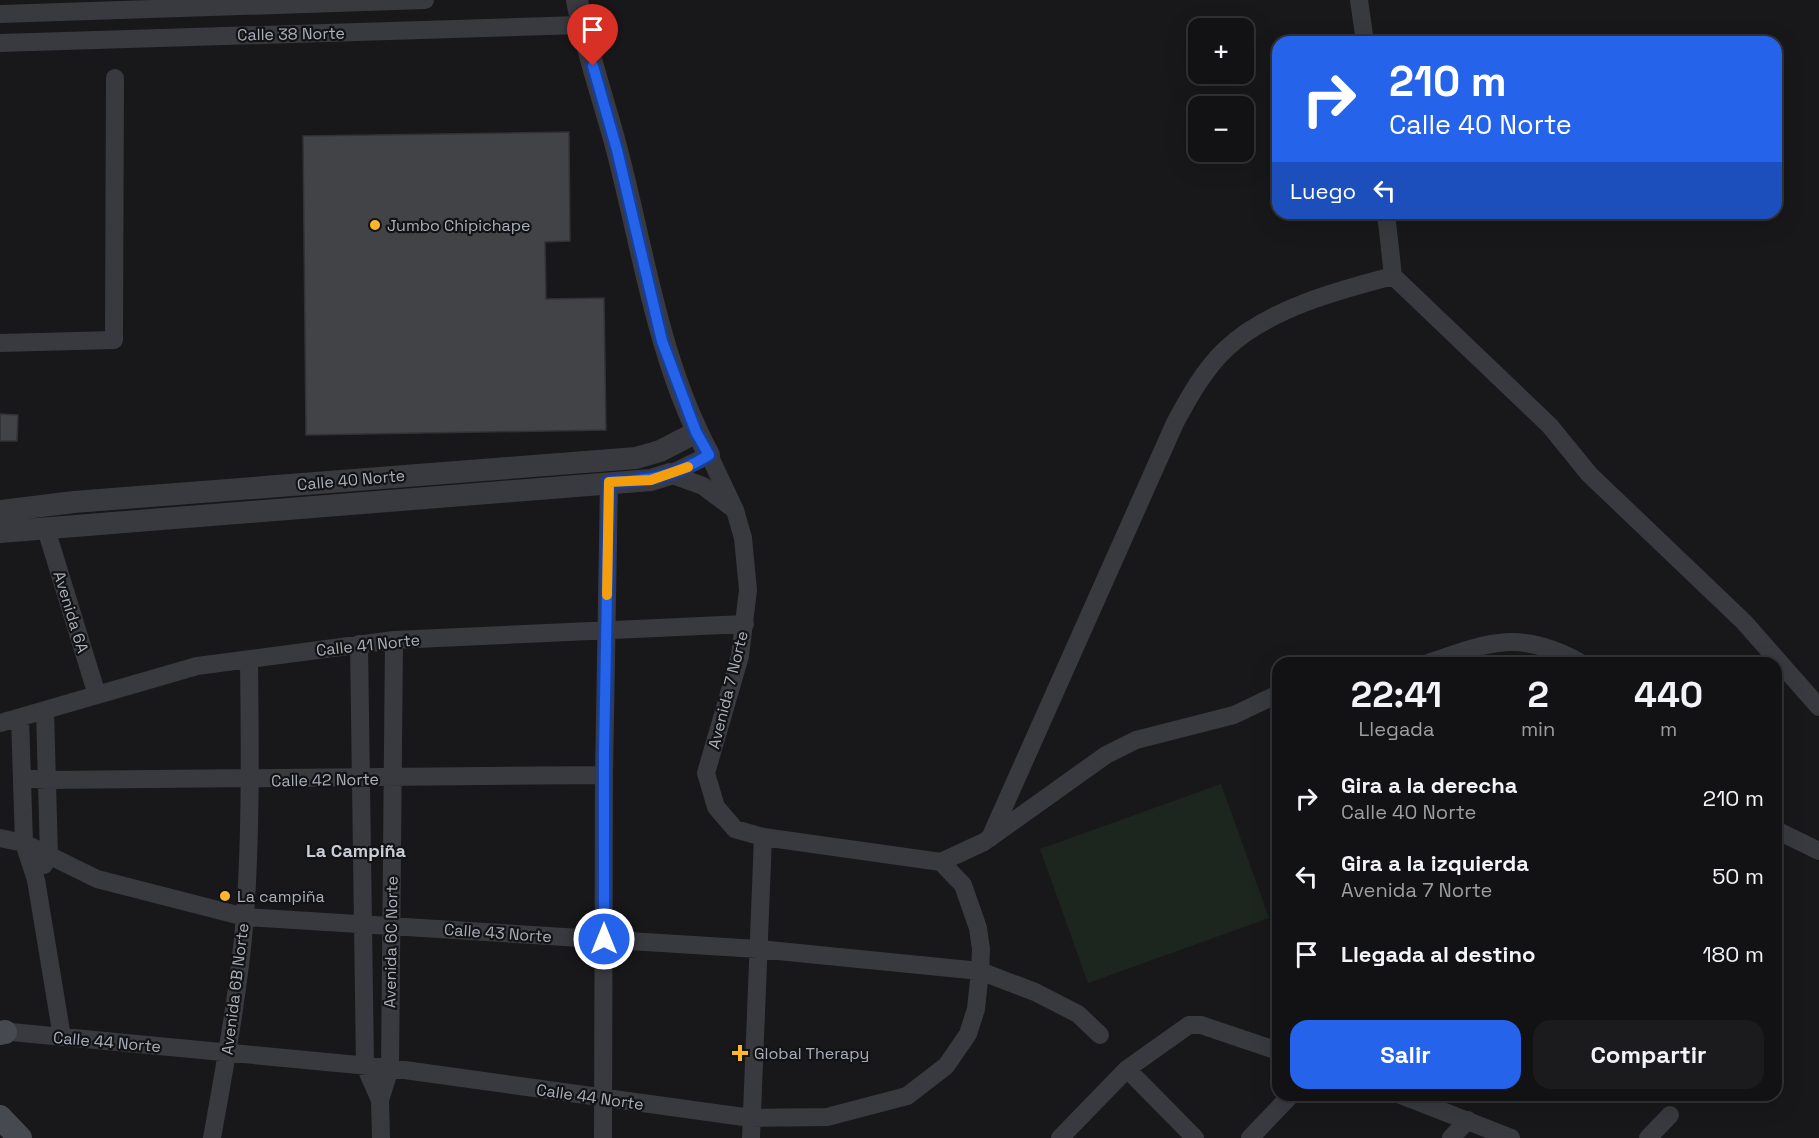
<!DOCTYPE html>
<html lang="es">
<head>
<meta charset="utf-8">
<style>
  :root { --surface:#121214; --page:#1b1b1d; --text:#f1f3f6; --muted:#9c9ea0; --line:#313234; --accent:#2563eb }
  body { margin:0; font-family:"Space Grotesk",sans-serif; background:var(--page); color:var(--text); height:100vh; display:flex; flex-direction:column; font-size:22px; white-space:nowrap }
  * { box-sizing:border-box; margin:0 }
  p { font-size:20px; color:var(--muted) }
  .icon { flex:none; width:33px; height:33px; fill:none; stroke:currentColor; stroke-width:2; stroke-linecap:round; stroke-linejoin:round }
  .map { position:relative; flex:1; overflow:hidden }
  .details { position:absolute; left:1272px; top:657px; width:510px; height:444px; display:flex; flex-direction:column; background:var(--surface); border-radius:18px; box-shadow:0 6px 24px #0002,0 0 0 2px var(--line) }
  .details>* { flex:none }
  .hud { position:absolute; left:1272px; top:36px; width:510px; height:183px; border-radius:18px; box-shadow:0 6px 24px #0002,0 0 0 2px var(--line); background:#2563eb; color:#fff; overflow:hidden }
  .controls { position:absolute; left:1188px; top:18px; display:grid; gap:12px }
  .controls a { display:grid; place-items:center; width:66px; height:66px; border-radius:12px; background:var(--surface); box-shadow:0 6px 24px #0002,0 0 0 2px var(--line); font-size:30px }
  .pin { position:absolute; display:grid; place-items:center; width:51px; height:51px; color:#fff; margin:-62px -26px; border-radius:50% 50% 50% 0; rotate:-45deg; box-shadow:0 0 6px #0007 }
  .pin .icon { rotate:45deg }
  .me { position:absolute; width:66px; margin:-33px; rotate:0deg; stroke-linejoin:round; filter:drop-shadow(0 0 4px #0008) }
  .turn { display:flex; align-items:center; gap:21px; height:126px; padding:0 18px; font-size:27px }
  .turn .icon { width:78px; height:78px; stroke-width:2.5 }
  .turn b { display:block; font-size:42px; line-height:51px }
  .then { display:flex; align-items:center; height:57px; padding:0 18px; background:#0003; gap:12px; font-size:22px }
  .eta { display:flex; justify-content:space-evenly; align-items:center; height:102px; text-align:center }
  .eta b { font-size:36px; font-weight:600; line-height:42px }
  .cta { display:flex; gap:12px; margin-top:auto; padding:12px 18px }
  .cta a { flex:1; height:69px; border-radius:18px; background:var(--accent); color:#fff; font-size:24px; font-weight:600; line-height:69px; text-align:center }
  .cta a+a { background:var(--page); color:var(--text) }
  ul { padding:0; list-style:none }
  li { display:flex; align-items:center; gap:18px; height:78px; padding:0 18px }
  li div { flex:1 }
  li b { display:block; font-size:22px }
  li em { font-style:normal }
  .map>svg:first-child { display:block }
</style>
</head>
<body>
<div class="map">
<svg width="1819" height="1138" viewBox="0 0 1819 1138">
  <rect width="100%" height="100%" fill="#18181a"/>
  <path fill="#1d261e" d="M1221,784l48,134 -181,65 -48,-134z"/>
  <path fill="#424347" stroke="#323236" stroke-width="1.5" d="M569,132l1,109 -25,1 1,57 58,-1 2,132 -300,5 -3,-299z
    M0,414l18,1 -1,26h-17z"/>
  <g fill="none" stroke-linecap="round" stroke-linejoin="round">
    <path stroke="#383a40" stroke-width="18" d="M1359,0l6,42
      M0,14l425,-14
      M0,43l581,-18
      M1386,213l7,63 157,150 39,48 155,148 75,85
      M0,343l114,-3 1,-262
      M670,474l39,-19 26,55 8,28 5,52 -8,66 -34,117 10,34 19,22 28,8 178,25
      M670,474l33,12 28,21
      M46,529l51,166
      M359,644l6,422 15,34
      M1428,663c60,-21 93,-34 153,0
      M20,718l4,125 12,37 26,157
      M0,723l197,-57 197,-26 351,-16
      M22,778l25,2 557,-5
      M1776,830l43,21
      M0,838l24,5 73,36 148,38 513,32 222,22 55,21 43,22 22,21
      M990,838l185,-415c14,-26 30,-55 52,-75 41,-39 112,-58 166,-72
      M941,862l43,-20 122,-87 30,-15 98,-25 44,-21
      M44,865l5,-10 -4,-144
      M0,1031l390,37 361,50 76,-1 80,-21 39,-30 22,-32 8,-25 4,-38 1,-22 -3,-21 -15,-43 -22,-23
      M1127,1069l68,69
      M1401,1095l110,43
      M212,1138c13,-73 27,-147 33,-222 6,-85 5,-171 4,-256
      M381,1138l-1,-38 10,-32 4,-428
      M603,1138l1,-363 5,-293
      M751,1138l12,-301
      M1060,1138l67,-69 62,-44h12l77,26
      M1250,1138l41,-43
      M1451,1138l17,-18
      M1648,1138l22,-23"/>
    <path stroke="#383a40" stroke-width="22" d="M577,0c9,51 27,100 40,150 27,103 41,210 92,305
      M0,511l74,-9 562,-44 24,-7 37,-19
      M0,532l651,-52 19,-6"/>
    <path stroke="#464950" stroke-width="24" d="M0,1033l5,-1
      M0,1117l20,21"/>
  </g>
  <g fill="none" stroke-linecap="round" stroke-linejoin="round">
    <g stroke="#184099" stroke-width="15">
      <path id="route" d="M593,66l24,84 45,191 34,91 13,23c-36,22 -59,25 -100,27l-5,272v185"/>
    </g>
    <use href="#route" stroke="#2563eb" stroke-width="10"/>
    <path stroke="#f59e0b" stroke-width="10" d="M607,595l2,-113 42,-2 37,-13"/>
  </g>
  <g fill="#ffb62b" stroke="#131315" stroke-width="2">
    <circle cx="375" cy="225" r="6"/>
    <circle cx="225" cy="896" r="6"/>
    <path d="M737 1044h6v6h6v6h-6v6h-6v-6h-6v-6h6z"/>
  </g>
  <g text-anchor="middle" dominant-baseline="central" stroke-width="4.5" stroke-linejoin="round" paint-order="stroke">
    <g font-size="16" fill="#a9afbb" stroke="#131315">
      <text transform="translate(291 34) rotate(-1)">Calle 38 Norte</text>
      <text transform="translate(351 480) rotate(-5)">Calle 40 Norte</text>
      <text transform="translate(71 612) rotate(73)">Avenida 6A</text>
      <text transform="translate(368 645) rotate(-6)">Calle 41 Norte</text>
      <text transform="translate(728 690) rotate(-76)">Avenida 7 Norte</text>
      <text transform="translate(325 780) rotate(-1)">Calle 42 Norte</text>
      <text transform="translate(498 933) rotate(4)">Calle 43 Norte</text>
      <text transform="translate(391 942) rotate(-89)">Avenida 6C Norte</text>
      <text transform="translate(235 989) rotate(-83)">Avenida 6B Norte</text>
      <text transform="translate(107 1042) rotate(5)">Calle 44 Norte</text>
      <text transform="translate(590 1097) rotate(8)">Calle 44 Norte</text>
    </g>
    <g font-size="16" fill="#a9afbb" stroke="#131315" text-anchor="start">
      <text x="387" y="225">Jumbo Chipichape</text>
      <text x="237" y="896">La campiña</text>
      <text x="754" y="1053">Global Therapy</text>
    </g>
    <g font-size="18" font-weight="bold" fill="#caced7" stroke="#131315">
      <text x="356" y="850">La Campiña</text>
    </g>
  </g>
</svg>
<div class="controls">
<a>+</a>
<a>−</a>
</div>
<div class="pin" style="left:593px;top:66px;background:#d93025"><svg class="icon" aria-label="arrive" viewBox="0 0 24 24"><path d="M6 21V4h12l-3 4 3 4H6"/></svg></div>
<svg class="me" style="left:604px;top:939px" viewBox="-20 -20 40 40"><circle r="17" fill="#2563eb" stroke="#fff" stroke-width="3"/><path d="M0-11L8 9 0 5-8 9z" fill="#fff"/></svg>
<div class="hud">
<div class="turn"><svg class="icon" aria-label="right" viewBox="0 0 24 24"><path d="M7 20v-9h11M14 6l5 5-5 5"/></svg><div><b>210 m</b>Calle 40 Norte</div></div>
<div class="then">Luego<svg class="icon" aria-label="left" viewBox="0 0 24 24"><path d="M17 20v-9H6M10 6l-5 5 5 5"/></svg></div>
</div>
<section class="details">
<div class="eta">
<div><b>22:41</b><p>Llegada</p></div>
<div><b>2</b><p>min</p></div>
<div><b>440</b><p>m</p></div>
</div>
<ul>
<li><svg class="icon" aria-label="right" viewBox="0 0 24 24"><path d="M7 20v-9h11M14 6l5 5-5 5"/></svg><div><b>Gira a la derecha</b><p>Calle 40 Norte</p></div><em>210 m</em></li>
<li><svg class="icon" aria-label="left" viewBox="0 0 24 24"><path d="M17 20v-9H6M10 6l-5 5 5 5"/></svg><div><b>Gira a la izquierda</b><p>Avenida 7 Norte</p></div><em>50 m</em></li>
<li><svg class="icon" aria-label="arrive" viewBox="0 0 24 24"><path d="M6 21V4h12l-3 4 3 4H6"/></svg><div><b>Llegada al destino</b></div><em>180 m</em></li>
</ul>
<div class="cta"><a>Salir</a><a>Compartir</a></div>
</section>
</div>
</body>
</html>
